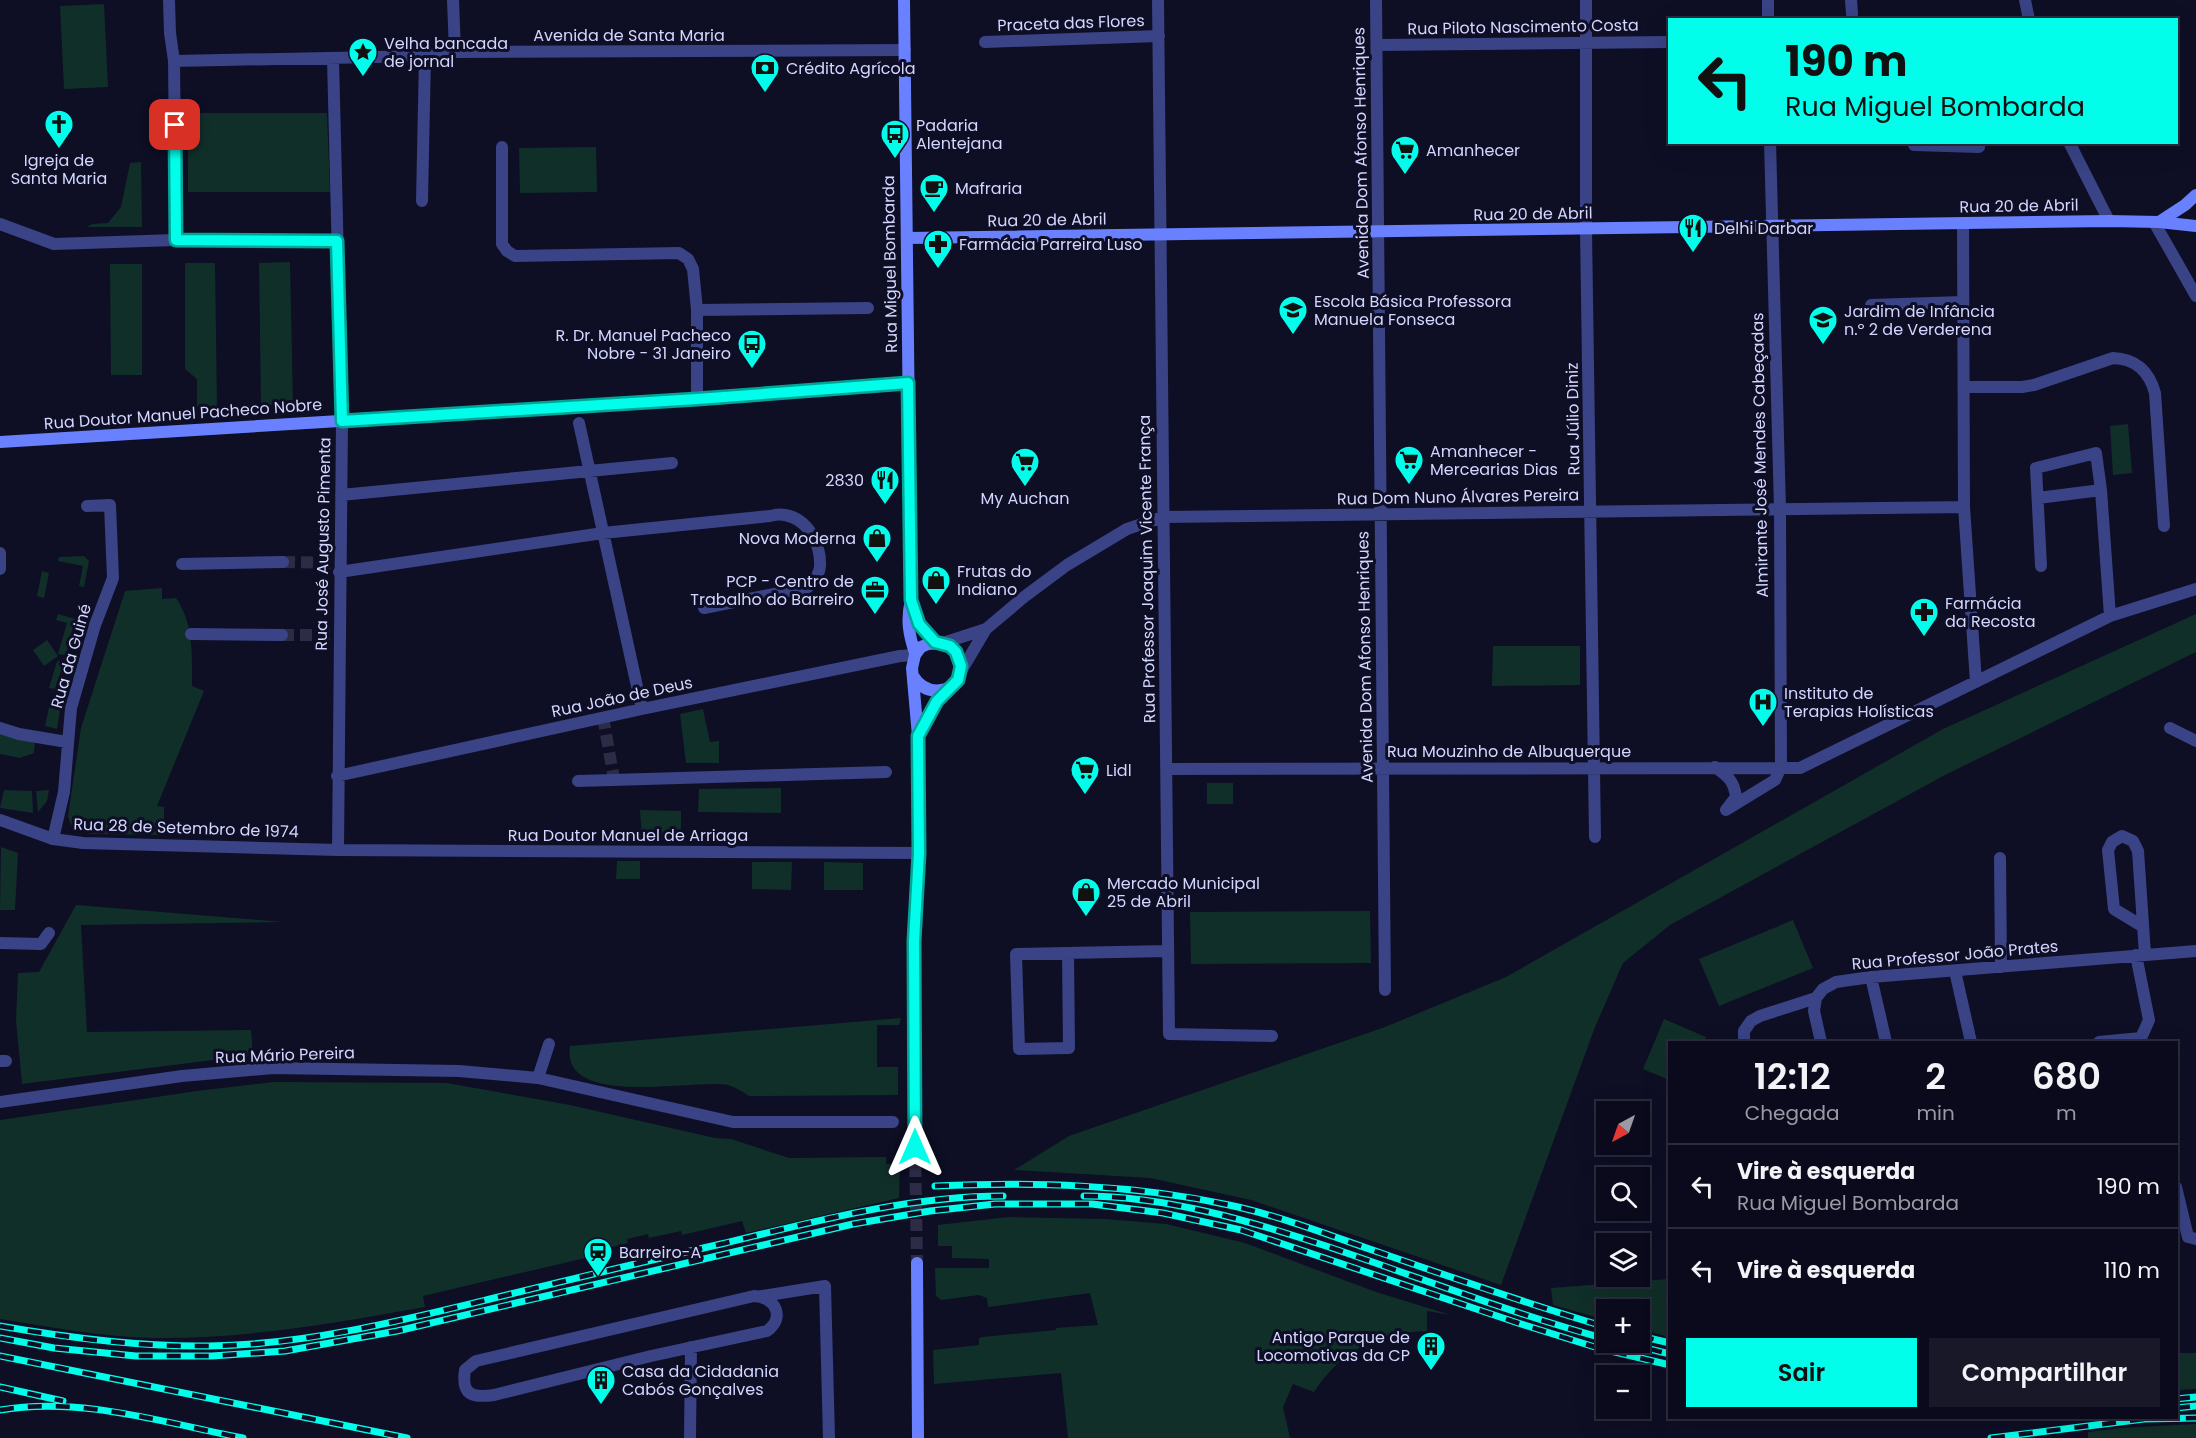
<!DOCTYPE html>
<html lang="pt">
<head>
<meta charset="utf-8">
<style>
  :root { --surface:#0a0a1c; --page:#181829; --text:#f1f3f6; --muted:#999aa3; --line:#2a2b3b; --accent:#00feea }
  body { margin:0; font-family:Poppins,sans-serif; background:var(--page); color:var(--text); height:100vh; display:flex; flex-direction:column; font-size:22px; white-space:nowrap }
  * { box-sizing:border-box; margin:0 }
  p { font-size:20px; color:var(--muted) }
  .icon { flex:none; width:33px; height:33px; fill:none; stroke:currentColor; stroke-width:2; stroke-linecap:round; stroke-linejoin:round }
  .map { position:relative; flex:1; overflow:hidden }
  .details { position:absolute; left:1668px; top:1041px; width:510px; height:378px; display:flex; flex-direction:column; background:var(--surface); border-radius:0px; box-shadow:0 6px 24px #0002,0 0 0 2px var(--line) }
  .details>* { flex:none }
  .banner { position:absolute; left:1668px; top:18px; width:510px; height:126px; border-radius:0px; box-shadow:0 6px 24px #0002,0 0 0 2px var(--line); background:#00feea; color:#111; overflow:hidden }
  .needle { width:39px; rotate:220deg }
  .buttons { position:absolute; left:1596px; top:1101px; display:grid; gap:12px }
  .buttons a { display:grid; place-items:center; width:54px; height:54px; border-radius:0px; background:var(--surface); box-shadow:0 6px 24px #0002,0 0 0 2px var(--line); font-size:30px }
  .pin { position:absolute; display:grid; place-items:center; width:51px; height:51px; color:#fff; margin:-26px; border-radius:12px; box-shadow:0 3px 9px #0006 }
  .me { position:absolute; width:66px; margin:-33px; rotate:0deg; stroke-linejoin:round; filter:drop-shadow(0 0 4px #0008) }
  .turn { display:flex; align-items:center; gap:21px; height:126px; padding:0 18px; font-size:27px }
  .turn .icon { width:78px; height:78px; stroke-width:2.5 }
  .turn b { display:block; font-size:42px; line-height:51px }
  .eta { display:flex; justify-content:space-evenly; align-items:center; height:102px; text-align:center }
  .eta b { font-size:36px; font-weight:600; line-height:42px }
  .cta { display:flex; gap:12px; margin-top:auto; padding:12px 18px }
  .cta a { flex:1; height:69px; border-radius:0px; background:var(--accent); color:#111; font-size:24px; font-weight:600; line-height:69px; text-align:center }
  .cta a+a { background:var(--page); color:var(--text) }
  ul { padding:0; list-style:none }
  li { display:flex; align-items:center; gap:18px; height:84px; padding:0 18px; border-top:2px solid var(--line) }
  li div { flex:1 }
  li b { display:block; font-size:22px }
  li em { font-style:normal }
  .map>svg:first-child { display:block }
</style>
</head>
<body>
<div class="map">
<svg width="2196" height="1438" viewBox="0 0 2196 1438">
  <rect width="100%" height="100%" fill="#0e0e25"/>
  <path fill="#112f29" d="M104,4l4,83 -44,2 -4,-83z
    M188,113h139l3,79h-142z
    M596,147l1,45 -77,1 -1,-45z
    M141,162l1,65h-55l5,-3 16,-1 13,-16 9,-44z
    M290,262l3,143h-32l-2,-142z
    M185,263h30l2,144h-20v-28l-12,-10z
    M110,264h32v111h-31z
    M2128,424l4,49 -19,2 -3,-49z
    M84,556l5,5 -5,26 -5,-1 4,-20 -25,-5 1,-4z
    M42,571l7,2 -5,25 -7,-2z
    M162,588v11l14,-1c18,26 16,57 16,88l12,5 -47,115 7,1v28l-74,-1 -19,-9 -3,-9 13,-88 44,-137z
    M58,614l17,5 -9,36 -8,-1 9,-31 -11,-3z
    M2196,614v38l-251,123 -275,150 -47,38 -28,64 -94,258 -250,-85 -101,-22 -136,-8 55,-34 316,-109 121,-50 437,-248z
    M47,640l11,16 -14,10 -11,-16z
    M1493,646h87v39l-88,1z
    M57,661l7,1 -9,27 -6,-1z
    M51,698l7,1 3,5 -4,25 -12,-3z
    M703,709l7,33 9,-1v22h-33l-6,-49z
    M0,734l35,7 -1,12 -14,5 -20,-4z
    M1207,783h26v21h-26z
    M781,788v25l-83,-1 1,-23z
    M4,790l28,1 1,22 -33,-5z
    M49,790l-2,11 -9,11 -2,-21z
    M640,810l41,1v29h-39z
    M1,847l17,6 -3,57h-15z
    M617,861h23v18h-24z
    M752,862h40l-1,28 -39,-1z
    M824,862l39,1v27h-39z
    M76,905l207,17 -202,3 6,107 164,-2 2,25 -231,29 -6,-64 2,-47 21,-1z
    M1370,911l1,52 -180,1 -1,-52z
    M1793,920l20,48 -94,38 -20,-47z
    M901,1018l-2,7h-22v42h21v28l-149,1c-6,-4 -14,-9 -21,-11 -31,-7 -168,25 -158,-39z
    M1664,1019l42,18 -2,5h-34l-1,38 -26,-11z
    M274,1082l173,1 123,22 145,33 16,1 58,19 97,-1v7h14l-1,34 -153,35 -4,-12 -60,14 -1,-4 -32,7 -1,-4 -21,5 1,4 -31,8 1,4 -175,41 2,11c-90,16 -179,32 -271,31 -51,-1 -104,-11 -154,-19v-199l197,-29z
    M1009,1217l97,2 60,5 79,19 131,49 75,23 -24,-4v20c-50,1 -86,20 -113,61l-21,-8 -10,23 7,31h-222l-7,-65 -127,11 -1,-34 46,-5v-7l3,-1 74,-7v-2l42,-3 -8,-32 -102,14 -1,-9 -8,-3 -38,5 -5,-4 -1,-28h54v-9l-37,-1v-12h-14v-21z
    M1669,1279v58l-29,-8v-19h-34v10l-53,-15 -2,-17z
    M2177,1353h19v36l-19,1z
    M2196,1424v14h-108v-6l32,-4z"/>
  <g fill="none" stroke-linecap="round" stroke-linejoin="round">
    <path stroke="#2c2c46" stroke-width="12" stroke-dasharray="12 6" stroke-linecap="butt" d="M283,562l56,1
      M282,635h56
      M603,717l11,62"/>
    <path stroke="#2c2c46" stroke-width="12" stroke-dasharray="12 6" stroke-linecap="butt" d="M915,1147l2,116"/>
    <path stroke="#394385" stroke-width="12" d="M169,0l1,33 4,28 2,179
      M453,0l2,52
      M1158,0l11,1034 103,2
      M1376,0l9,990
      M1586,0v230l9,607
      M1768,0v20
      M1851,0l1,14
      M2025,0l4,20
      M985,42l174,-6
      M1377,45l293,-3
      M333,59l9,362 -4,429
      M174,61l251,-5 30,-4 450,-2
      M2069,142l40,79
      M1914,145l65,2v-5
      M502,147v97l5,7 8,5 164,-3 9,6 5,10 4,41v89
      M422,201l3,-145
      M2154,222l42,74
      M0,224l54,20 122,-4 161,1
      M1963,224l1,283 12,175
      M1871,305l91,-3
      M697,310l171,-2
      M1964,387h58l12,-2 79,-27c23,1 36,13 42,35l9,133
      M579,423l63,286
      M341,495l331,-32
      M2038,498l63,-8
      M0,553v16
      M182,564l101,-2
      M2041,566l-5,-98 60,-15 5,37 9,126
      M339,572l264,-39 167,-17c4,-1 10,-2 15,-1 23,4 36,29 35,51 0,8 -6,15 -12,21l-104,21
      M191,634l91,1
      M943,643l43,-14
      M960,673l26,-44 38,-32 43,-32 60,-36 36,-12 801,-10
      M0,728l19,6 48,8
      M2170,728l26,13
      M1715,767c13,9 19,14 21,30l-10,13 49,-30 6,-13 -1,-258 -10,-367
      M1166,769l634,-1 310,-152 86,-27
      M337,776l305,-67 258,-53 15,-1
      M578,781l308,-9
      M0,820l53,19 30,4 255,7 581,3
      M53,839l11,-47 7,-84 24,-83 18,-47 -3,-73 -23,1
      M2000,858l1,109
      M2142,926l-28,-17 -6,-59 4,-8 10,-6 11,5 5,10 7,103
      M0,943l41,1 8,-11
      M1068,953l1,95 -50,1 -3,-95 152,-3
      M2136,955l13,65 -8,18
      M1955,971l16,71
      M1871,977l15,65
      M1816,998l-2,13 7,31
      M1744,1042v-11l7,-10 9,-5 56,-18 7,-9 13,-7 35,-5 325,-26
      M2099,1042l42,-4 1,4
      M0,1061h6
      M538,1078l195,44h160
      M0,1102l182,-26 91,-8 186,3 79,7 11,-34
      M2176,1187l12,50 8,2
      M754,1296c21,1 32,21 13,35l-116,25 -157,39c-22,3 -33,0 -29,-25l11,-9z
      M762,1296l63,-10 4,152
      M690,1438l1,-91"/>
    <path stroke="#6a81ff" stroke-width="12" d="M904,0l7,600c-5,20 -2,35 4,53
      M2159,222l26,-17 11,-10
      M907,238l1202,-17 50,1 37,4
      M0,442l697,-43 211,-16
      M911,601l8,23 16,18
      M913,676c8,13 19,17 33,13
      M915,1147l-1,-206 5,-88v-76l-1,-41 -6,-68 3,-13 6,-8 7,-3 15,-1 13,9 5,14 -1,7 -7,12 -7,4 -9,12 -19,35
      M917,1263l1,175"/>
    <g stroke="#00feea" stroke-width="7">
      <path id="rail" d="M935,1186c99,-4 196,-2 294,19 52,11 102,31 152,48 75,26 150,52 225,74
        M1084,1196c82,0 167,25 245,51 92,31 184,67 277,92
        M0,1326c69,12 138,21 209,20 93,-1 187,-24 277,-46 78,-19 156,-38 235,-56 92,-22 186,-48 282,-48
        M1640,1336l30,7
        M0,1338l54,10 82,8h76l73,-5 112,-20 456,-107 77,-13 65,-7h97l71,9 78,17 277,93 80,25 72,17
        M1621,1342l49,12
        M0,1356l407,82
        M0,1387l63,14
        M2176,1399l20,-2
        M2176,1408l20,-2
        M0,1410c80,-14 165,13 243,28
        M1991,1438l153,-19 52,-1"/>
    </g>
    <use href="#rail" stroke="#0e0e25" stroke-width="4.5" stroke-dasharray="14" stroke-linecap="butt"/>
  </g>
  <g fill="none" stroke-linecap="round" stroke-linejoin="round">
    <g stroke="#00a598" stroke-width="15">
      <path id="route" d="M175,125l1,115 161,1 5,180 355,-22 211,-16 3,217 8,24 16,18 15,4 6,6 5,14 -3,14 -21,21 -19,35 1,117 -5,88 1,206"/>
    </g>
    <use href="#route" stroke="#00feea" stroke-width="10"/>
  </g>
  <defs>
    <g id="sight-pin" transform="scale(1.5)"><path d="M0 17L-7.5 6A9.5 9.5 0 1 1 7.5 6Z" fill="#00feea" stroke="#0e0e25"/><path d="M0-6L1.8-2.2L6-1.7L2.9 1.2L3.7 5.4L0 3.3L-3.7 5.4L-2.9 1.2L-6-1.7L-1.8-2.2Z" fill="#111"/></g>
    <g id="bank-pin" transform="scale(1.5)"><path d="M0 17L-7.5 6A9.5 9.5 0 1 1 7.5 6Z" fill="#00feea" stroke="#0e0e25"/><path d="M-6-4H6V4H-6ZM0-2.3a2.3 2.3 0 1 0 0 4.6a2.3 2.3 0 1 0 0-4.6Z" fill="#111"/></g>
    <g id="church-pin" transform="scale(1.5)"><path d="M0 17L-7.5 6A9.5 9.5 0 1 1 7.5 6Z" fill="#00feea" stroke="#0e0e25"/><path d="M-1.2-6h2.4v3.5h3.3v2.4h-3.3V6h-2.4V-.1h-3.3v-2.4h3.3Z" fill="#111"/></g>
    <g id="bus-pin" transform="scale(1.5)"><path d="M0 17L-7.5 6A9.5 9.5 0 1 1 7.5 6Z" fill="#00feea" stroke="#0e0e25"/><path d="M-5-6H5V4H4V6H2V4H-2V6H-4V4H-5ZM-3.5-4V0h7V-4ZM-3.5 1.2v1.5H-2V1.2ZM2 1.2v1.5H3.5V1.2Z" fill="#111"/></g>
    <g id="supermarket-pin" transform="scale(1.5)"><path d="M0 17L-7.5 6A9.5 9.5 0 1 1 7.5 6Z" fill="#00feea" stroke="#0e0e25"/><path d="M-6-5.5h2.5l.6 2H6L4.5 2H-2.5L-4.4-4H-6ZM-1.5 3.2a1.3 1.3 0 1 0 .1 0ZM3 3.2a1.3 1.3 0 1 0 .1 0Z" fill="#111"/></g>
    <g id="cafe-pin" transform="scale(1.5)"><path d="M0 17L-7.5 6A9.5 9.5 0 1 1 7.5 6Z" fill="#00feea" stroke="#0e0e25"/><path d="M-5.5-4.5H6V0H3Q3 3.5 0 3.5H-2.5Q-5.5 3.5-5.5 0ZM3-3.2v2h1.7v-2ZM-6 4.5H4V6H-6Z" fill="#111"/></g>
    <g id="restaurant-pin" transform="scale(1.5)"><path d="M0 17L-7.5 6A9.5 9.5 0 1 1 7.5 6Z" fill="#00feea" stroke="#0e0e25"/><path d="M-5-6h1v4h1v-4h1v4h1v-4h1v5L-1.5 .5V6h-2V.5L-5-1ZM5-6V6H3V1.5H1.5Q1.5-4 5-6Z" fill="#111"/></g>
    <g id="pharmacy-pin" transform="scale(1.5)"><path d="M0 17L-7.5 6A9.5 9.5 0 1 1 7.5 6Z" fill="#00feea" stroke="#0e0e25"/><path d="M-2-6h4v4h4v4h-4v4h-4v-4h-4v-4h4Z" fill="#111"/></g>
    <g id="school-pin" transform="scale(1.5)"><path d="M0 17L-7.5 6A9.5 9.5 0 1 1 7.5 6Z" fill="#00feea" stroke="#0e0e25"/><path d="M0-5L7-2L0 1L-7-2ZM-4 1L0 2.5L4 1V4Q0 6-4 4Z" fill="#111"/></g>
    <g id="shop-pin" transform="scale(1.5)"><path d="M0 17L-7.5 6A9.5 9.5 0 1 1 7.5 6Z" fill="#00feea" stroke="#0e0e25"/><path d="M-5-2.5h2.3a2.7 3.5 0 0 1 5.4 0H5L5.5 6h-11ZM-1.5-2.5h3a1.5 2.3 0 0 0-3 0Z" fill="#111"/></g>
    <g id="office-pin" transform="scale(1.5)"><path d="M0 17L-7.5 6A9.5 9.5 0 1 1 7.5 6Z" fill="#00feea" stroke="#0e0e25"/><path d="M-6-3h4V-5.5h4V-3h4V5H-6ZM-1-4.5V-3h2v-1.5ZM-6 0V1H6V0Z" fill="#111"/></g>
    <g id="hospital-pin" transform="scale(1.5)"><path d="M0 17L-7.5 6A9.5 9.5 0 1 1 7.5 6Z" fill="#00feea" stroke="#0e0e25"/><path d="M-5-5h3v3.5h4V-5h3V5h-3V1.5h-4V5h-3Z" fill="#111"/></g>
    <g id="station-pin" transform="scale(1.5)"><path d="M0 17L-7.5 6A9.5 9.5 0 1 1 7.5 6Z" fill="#00feea" stroke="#0e0e25"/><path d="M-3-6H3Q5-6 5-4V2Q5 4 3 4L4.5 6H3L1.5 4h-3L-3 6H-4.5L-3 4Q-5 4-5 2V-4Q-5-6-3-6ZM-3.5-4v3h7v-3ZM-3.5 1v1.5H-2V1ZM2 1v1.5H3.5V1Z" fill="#111"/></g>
    <g id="building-pin" transform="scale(1.5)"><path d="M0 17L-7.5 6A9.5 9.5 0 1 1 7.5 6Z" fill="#00feea" stroke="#0e0e25"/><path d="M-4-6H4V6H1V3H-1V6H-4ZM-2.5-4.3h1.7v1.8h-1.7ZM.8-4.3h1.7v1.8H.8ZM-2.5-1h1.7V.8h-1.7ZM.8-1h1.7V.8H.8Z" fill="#111"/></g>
  </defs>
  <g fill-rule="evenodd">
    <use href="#sight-pin" x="363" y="52"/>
    <use href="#bank-pin" x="765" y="68"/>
    <use href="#church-pin" x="59" y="124"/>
    <use href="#bus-pin" x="895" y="134"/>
    <use href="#supermarket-pin" x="1405" y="150"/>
    <use href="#cafe-pin" x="934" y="188"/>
    <use href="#restaurant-pin" x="1693" y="228"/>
    <use href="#pharmacy-pin" x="938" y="244"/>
    <use href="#school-pin" x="1293" y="310"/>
    <use href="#school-pin" x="1823" y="320"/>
    <use href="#bus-pin" x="752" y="344"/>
    <use href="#supermarket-pin" x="1409" y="460"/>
    <use href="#supermarket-pin" x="1025" y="462"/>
    <use href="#restaurant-pin" x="885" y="480"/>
    <use href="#shop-pin" x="877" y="538"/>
    <use href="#shop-pin" x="936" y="580"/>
    <use href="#office-pin" x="875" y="590"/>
    <use href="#pharmacy-pin" x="1924" y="612"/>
    <use href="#hospital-pin" x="1763" y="702"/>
    <use href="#supermarket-pin" x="1085" y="770"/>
    <use href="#shop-pin" x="1086" y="892"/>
    <use href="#station-pin" x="598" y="1252"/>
    <use href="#building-pin" x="1431" y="1346"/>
    <use href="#building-pin" x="601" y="1380"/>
  </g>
  <g text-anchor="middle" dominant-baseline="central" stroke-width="6" stroke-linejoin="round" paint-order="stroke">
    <g font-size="16" fill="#d3d6ff" stroke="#0e0e25">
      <text transform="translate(1071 23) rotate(-2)">Praceta das Flores</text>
      <text transform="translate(1523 27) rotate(-1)">Rua Piloto Nascimento Costa</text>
      <text x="629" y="35">Avenida de Santa Maria</text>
      <text transform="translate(1361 153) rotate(-91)">Avenida Dom Afonso Henriques</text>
      <text transform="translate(2019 206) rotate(-1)">Rua 20 de Abril</text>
      <text transform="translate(1533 214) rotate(-1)">Rua 20 de Abril</text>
      <text transform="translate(1047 220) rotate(-1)">Rua 20 de Abril</text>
      <text transform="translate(890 264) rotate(-91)">Rua Miguel Bombarda</text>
      <text transform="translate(183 414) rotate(-4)">Rua Doutor Manuel Pacheco Nobre</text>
      <text transform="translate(1573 419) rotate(-91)">Rua Júlio Diniz</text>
      <text transform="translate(1760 455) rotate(-91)">Almirante José Mendes Cabeçadas</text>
      <text transform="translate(1458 497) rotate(-1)">Rua Dom Nuno Álvares Pereira</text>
      <text transform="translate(323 544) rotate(-89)">Rua José Augusto Pimenta</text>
      <text transform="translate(1147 569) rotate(-91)">Rua Professor Joaquim Vicente França</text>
      <text transform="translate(71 656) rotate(-74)">Rua da Guiné</text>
      <text transform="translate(1365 657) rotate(-91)">Avenida Dom Afonso Henriques</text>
      <text transform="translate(622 697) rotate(-12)">Rua João de Deus</text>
      <text x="1509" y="751">Rua Mouzinho de Albuquerque</text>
      <text transform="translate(186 828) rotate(2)">Rua 28 de Setembro de 1974</text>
      <text x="628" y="835">Rua Doutor Manuel de Arriaga</text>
      <text transform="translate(1955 955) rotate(-5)">Rua Professor João Prates</text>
      <text transform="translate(285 1055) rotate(-2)">Rua Mário Pereira</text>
    </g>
    <g font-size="16" fill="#d3d6ff" stroke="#0e0e25" text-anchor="start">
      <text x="384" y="43">Velha bancada<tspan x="384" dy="18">de jornal</tspan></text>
      <text x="786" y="68">Crédito Agrícola</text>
      <text x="916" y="125">Padaria<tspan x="916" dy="18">Alentejana</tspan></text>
      <text x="1426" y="150">Amanhecer</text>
      <text x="59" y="160" text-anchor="middle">Igreja de<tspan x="59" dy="18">Santa Maria</tspan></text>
      <text x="955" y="188">Mafraria</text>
      <text x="1714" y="228">Delhi Darbar</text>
      <text x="959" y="244">Farmácia Parreira Luso</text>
      <text x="1314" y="301">Escola Básica Professora<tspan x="1314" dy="18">Manuela Fonseca</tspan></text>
      <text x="1844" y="311">Jardim de Infância<tspan x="1844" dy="18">n.º 2 de Verderena</tspan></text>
      <text x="731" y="335" text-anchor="end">R. Dr. Manuel Pacheco<tspan x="731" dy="18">Nobre - 31 Janeiro</tspan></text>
      <text x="1430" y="451">Amanhecer -<tspan x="1430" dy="18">Mercearias Dias</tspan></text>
      <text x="864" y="480" text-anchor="end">2830</text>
      <text x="1025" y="498" text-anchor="middle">My Auchan</text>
      <text x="856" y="538" text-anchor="end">Nova Moderna</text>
      <text x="957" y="571">Frutas do<tspan x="957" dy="18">Indiano</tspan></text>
      <text x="854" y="581" text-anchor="end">PCP - Centro de<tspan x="854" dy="18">Trabalho do Barreiro</tspan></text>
      <text x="1945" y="603">Farmácia<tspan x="1945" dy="18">da Recosta</tspan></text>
      <text x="1784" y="693">Instituto de<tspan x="1784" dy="18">Terapias Holísticas</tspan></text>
      <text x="1106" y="770">Lidl</text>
      <text x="1107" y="883">Mercado Municipal<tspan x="1107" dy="18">25 de Abril</tspan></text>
      <text x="619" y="1252">Barreiro-A</text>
      <text x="1410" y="1337" text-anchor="end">Antigo Parque de<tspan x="1410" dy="18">Locomotivas da CP</tspan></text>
      <text x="622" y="1371">Casa da Cidadania<tspan x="622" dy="18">Cabós Gonçalves</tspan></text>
    </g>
  </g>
</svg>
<div class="buttons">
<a><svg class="needle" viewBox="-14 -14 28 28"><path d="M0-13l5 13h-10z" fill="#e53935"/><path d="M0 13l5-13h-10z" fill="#999aa3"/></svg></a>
<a><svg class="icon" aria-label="search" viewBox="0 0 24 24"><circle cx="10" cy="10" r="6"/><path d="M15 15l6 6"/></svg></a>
<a><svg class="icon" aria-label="layers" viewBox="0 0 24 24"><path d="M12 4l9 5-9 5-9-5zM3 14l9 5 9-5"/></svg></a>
<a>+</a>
<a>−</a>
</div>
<div class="pin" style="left:175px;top:125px;background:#d93025"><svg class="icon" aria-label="arrive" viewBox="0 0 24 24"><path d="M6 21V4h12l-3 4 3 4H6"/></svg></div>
<svg class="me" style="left:915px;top:1147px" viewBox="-20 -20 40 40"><path d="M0-17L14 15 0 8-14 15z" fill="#00feea" stroke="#fff" stroke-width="4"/></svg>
<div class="banner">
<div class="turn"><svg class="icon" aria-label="left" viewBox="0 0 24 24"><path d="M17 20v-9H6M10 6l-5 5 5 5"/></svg><div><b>190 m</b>Rua Miguel Bombarda</div></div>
</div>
<section class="details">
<div class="eta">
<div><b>12:12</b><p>Chegada</p></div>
<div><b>2</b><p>min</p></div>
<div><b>680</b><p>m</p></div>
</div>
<ul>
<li><svg class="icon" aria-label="left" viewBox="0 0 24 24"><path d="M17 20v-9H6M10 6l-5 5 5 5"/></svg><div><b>Vire à esquerda</b><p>Rua Miguel Bombarda</p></div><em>190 m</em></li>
<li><svg class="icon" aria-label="left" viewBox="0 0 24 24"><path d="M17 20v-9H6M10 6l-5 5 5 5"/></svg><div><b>Vire à esquerda</b></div><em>110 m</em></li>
</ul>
<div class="cta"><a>Sair</a><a>Compartilhar</a></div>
</section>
</div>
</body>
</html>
